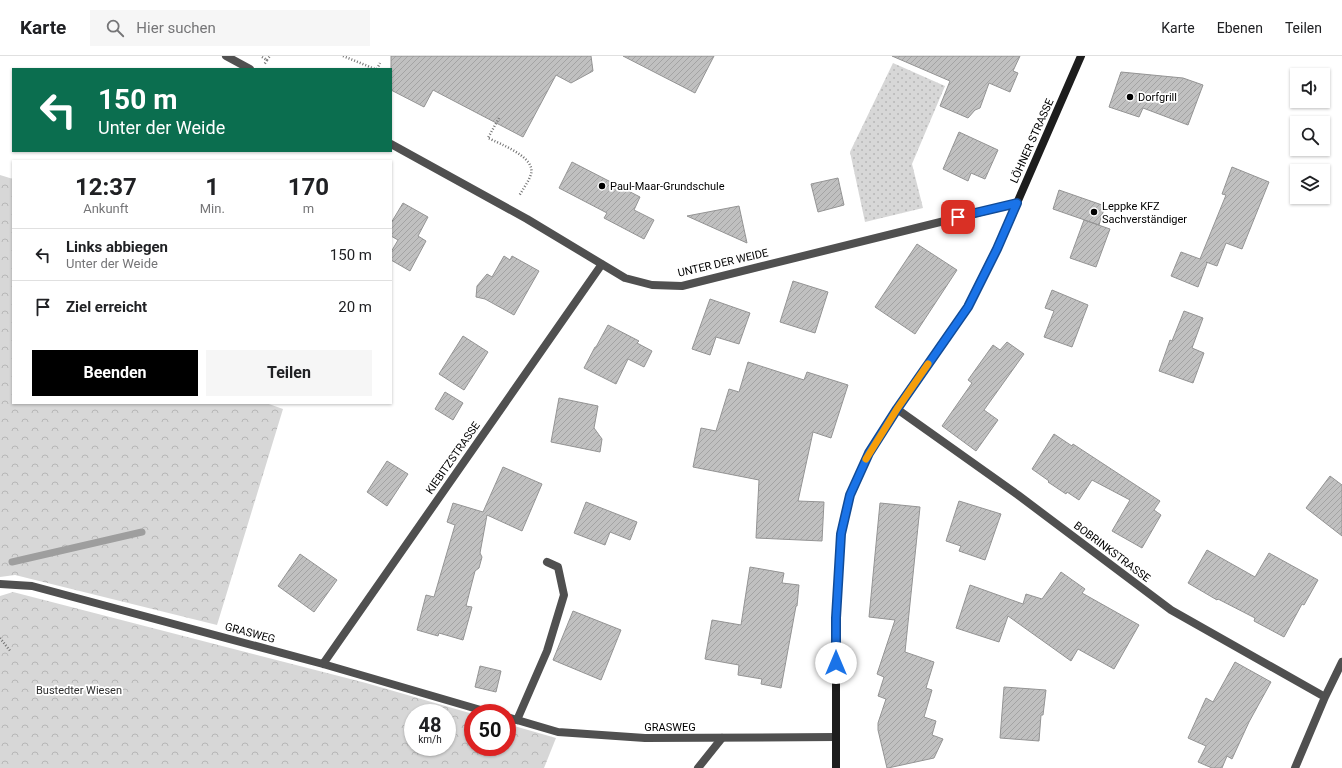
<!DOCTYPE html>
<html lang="de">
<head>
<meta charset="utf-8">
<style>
  :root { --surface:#fff; --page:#f6f6f6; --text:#202124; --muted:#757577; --line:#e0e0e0; --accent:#000 }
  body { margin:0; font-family:Roboto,sans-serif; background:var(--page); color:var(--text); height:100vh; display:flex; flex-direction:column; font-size:15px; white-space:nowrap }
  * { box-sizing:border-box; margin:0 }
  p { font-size:13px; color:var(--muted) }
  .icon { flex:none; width:22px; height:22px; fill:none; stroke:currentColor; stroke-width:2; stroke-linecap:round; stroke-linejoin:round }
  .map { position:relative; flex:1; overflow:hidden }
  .panel { position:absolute; left:12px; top:104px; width:380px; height:244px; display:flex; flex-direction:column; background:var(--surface); border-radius:0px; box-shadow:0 1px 3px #0004 }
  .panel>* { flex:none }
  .hud { position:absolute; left:12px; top:12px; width:380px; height:84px; border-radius:0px; box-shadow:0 1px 3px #0004; background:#0b6e4f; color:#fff; overflow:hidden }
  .controls { position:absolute; left:1290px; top:12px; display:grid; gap:8px }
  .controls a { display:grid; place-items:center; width:40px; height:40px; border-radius:0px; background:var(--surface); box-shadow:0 1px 3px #0004; font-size:20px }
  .speed { position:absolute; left:404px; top:648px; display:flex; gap:8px; font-size:20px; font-weight:700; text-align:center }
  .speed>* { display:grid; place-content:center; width:52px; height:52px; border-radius:50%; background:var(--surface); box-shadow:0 1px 3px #0004; line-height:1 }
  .speed small { font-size:10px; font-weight:400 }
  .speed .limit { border:6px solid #d22; background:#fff; color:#111 }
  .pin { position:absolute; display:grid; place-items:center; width:34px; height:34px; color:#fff; margin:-17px; border-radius:8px; box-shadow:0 2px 6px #0006 }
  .me { position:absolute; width:44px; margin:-22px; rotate:0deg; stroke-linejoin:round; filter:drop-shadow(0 0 3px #0008) }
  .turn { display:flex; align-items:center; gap:14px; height:84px; padding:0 20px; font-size:18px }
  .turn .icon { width:52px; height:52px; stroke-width:2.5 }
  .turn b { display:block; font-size:28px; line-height:34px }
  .eta { display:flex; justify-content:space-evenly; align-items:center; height:68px; text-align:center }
  .eta b { font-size:24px; font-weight:700; line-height:28px }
  .primary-button { display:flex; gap:8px; margin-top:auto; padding:8px 20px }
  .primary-button a { flex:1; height:46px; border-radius:0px; background:var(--accent); color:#fff; font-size:16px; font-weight:700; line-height:46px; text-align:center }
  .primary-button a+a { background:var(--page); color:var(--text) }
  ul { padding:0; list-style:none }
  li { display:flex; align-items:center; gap:12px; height:52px; padding:0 20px; border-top:1px solid var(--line) }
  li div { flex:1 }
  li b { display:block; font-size:15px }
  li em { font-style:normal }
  header { display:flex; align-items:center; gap:24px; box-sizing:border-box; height:56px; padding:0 20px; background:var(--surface); border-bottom:1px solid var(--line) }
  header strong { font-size:19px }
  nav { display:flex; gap:22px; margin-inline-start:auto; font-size:14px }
  .search { width:280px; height:36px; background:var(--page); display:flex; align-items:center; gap:10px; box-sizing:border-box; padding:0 14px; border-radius:0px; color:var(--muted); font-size:15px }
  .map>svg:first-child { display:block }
</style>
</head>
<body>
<header>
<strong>Karte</strong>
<div class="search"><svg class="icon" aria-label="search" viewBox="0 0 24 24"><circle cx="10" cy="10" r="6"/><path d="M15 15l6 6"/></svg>Hier suchen</div>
<nav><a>Karte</a><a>Ebenen</a><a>Teilen</a></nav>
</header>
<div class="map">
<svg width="1342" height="712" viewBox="0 0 1342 712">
  <defs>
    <pattern id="grass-dots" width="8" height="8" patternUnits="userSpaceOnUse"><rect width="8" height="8" fill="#d7d7d7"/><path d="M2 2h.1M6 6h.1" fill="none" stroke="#b7b7b7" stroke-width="1.8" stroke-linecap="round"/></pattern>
    <pattern id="forest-crowns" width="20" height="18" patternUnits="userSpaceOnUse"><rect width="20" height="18" fill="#d7d7d7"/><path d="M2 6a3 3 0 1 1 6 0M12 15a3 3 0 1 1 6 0" fill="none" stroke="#b7b7b7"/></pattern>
    <pattern id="building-hatch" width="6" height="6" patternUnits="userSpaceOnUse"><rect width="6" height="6" fill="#c0c0c0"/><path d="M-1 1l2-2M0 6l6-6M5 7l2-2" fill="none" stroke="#a3a3a3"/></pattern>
  </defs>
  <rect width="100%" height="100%" fill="#fff"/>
  <path fill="url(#grass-dots)" d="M893,7l52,23 -33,78 11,44 -58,14 -15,-70z"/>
  <path fill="url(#forest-crowns)" fill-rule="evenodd" d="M0,119l13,4v224h253l17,6 -66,216 -202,-50 -15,2z
    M13,536l353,91 107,31v33h34v-23l49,14 -12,30h-544v-172zM413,657h34v34h-34z"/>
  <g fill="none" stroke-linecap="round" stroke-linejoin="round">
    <path stroke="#9e9e9e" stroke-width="7" d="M12,506l130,-30"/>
  </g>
  <path fill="url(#building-hatch)" stroke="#949494" d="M391,0h200l2,15 -22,12 -15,-8 -33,62 -90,-47 -9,17 -33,-17z
    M623,0h91l-19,37z
    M892,0h128l-7,15 5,2 -8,19 -21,-9 -9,25 -5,2 -7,8 -28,-12 10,-25z
    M1121,16l62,6 20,7 -15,40 -45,-17 -4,9 -30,-10z
    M959,76l39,18 -13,29 -14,-6 -3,8 -25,-12z
    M572,106l68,35 -6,13 20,10 -10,19 -40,-21 3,-5 -48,-25z
    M1232,111l37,15 -27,67 -16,-6 -9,23 -11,-4 1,1 -9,24 -27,-11 10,-24 19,7 26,-64 -4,-1z
    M838,122l6,27 -26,7 -7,-28z
    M1059,134l46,16 -6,19 -46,-16z
    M403,147l25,14 -10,19 8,5 -16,30 -19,-11v-8l7,-12 -7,-4v-13z
    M739,150l8,37 -60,-27z
    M1084,164l26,9 -14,38 -26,-9z
    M917,188l40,26 -42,64 -40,-27z
    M504,200l6,4 2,-4 27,15 -25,44 -29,-16 -9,-2 1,-11 10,-12 5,3z
    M793,225l35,11 -13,41 -35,-11z
    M1052,234l36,15 -16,42 -28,-10 10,-26 -9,-3z
    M710,243l40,14 -11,31 -23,-7 -6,18 -18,-6z
    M1184,255l19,7 -11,30 12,5 -11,30 -34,-12 11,-31 2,1z
    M608,269l31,16 -2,2 15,8 -8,16 -16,-8 -12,25 -32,-16 11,-21h1z
    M463,280l25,16 -24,38 -25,-16z
    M1007,286l17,12 -40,56 14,10 -22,31 -34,-25 30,-43 -4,-3 25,-35 7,5z
    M748,306l56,18 3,-8 41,13 -17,53 -18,-6 -15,69 26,1 -2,39 -66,-3 3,-58 -66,-13 8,-39 15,3 13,-42 10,3z
    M445,336l18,11 -10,17 -18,-11z
    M559,342l39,8 -4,22 8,11 -2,13 -49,-10z
    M1054,378l18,12 1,-2 87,57 -6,9 7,5 -19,33 -30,-17 18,-31 -38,-20 -13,20 -12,-8 -1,2 -18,-12 1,-1 -17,-12z
    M387,405l21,13 -21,32 -20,-14z
    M503,411l39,17 -20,47 -35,-16 -7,38 2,4 -3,11 -4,3 -9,35 6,1 -9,33 -24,-7 -1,3 -21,-6 9,-35 8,2 21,-72 -8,-3 6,-19 30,9z
    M1330,420l12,9v51l-36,-28z
    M959,445l42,13 -16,46 -26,-9 2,-5 -15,-5z
    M586,446l51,20 -7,18 -20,-8 -5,13 -31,-12z
    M880,447l40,4 -15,145 29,10 -8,26 6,2 -8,27 12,4 -4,14 11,4 -9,19 -46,10h-1l-9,-38v-7l8,-24 -8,-3 6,-19 -7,-3 18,-54 -26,-3z
    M1207,494l48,27 14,-24 49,27 -14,25 -2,-1 -18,33 -30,-16 1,-3 -37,-19 -1,1 -29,-17z
    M300,498l37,26 -23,32 -36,-26z
    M750,511l34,6 -2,10 17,2 -2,21h-1l-15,82 -20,-4 1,-5 -24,-4 1,-10 -34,-6 7,-39 29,5z
    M1061,516l24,17 -3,4 57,32 -25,44 -36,-20 -7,12 -63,-45 -9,26 -43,-14 14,-43 53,19 3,-10 16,5z
    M573,555l48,19 -20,50 -48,-20z
    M1235,606l36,20 -22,40 -17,37 -5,-3 -5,12h-10l-14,-6 8,-16 -18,-8 18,-40 7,4z
    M480,610l21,5 -5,21 -21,-5z
    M1004,631l42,3 -3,25h-2l-2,26 -39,-3z"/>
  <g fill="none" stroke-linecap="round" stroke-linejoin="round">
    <path stroke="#727272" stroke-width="2.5" stroke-dasharray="1 2" stroke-linecap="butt" d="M343,0l32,13
      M262,1l5,3 -3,5
      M267,4l3,-4
      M377,13l3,-6
      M499,62l-11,20c12,6 48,19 43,36 -2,7 -8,15 -12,22
      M0,582l11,14"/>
    <path stroke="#505050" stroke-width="8" d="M517,664l30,-69 17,-56 -6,-28 -11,-5
      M698,712l24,-30"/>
    <path stroke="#505050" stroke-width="8" d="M226,0l24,13
      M391,88l136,75 98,59 27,7 30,1 335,-83
      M897,353l121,86 153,115 154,87
      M0,528l32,2 291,78 168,49
      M323,608l279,-400
      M507,661l51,15 87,6 191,-1
      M1295,712l30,-71 17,-35"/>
    <path stroke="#1d1d1d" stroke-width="8" d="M836,712v-150l5,-84 9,-39 19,-42 28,-44 71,-102 29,-58 84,-193"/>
  </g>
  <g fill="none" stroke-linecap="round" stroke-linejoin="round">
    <g stroke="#114b97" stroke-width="10">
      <path id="route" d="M836,607v-45l5,-84 9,-39 19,-42 28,-44 71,-102 29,-58 20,-46 -59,14"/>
    </g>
    <use href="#route" stroke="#1a73e8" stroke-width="7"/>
    <path stroke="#f59e0b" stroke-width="7" d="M866,403l31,-50 31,-45"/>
  </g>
  <g fill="#000" stroke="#fff" stroke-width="1.5">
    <circle cx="1130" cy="41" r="4"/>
    <circle cx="602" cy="130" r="4"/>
    <circle cx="1094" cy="156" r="4"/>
  </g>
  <g text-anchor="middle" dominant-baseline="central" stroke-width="3.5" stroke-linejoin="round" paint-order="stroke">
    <g font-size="11" fill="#000" stroke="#fff" text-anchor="start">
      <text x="1138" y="41">Dorfgrill</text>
      <text x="610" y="130">Paul-Maar-Grundschule</text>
      <text x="1102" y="150">Leppke KFZ<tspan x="1102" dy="13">Sachverständiger</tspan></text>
    </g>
    <g font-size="11" fill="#000" stroke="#fff">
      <text transform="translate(1032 85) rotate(-66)">LÖHNER STRASSE</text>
      <text transform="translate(723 207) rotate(-13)">UNTER DER WEIDE</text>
      <text transform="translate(453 402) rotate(-55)">KIEBITZSTRASSE</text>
      <text transform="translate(1112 496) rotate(37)">BOBRINKSTRASSE</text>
      <text transform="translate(250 577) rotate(15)">GRASWEG</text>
      <text x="670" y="671">GRASWEG</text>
    </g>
    <g font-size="11" fill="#2e2e2e" stroke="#fff">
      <text x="79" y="634">Bustedter Wiesen</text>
    </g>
  </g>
</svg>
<div class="controls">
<a><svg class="icon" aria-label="sound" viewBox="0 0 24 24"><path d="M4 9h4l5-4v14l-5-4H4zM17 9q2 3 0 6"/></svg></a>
<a><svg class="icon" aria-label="search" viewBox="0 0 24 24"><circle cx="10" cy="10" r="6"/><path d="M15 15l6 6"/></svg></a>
<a><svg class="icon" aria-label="layers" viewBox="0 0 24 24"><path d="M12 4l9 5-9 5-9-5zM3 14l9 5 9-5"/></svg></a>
</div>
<div class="speed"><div>48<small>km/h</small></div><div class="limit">50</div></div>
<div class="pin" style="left:958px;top:161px;background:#d93025"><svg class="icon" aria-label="arrive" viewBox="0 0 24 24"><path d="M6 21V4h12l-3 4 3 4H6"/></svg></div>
<svg class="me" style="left:836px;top:607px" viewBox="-20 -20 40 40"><circle r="19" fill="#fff"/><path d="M0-13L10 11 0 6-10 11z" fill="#1a73e8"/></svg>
<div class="hud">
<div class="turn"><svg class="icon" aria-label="left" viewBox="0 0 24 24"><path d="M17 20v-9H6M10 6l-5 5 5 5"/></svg><div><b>150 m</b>Unter der Weide</div></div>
</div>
<section class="panel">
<div class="eta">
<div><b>12:37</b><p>Ankunft</p></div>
<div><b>1</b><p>Min.</p></div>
<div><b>170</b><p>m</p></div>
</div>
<ul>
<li><svg class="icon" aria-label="left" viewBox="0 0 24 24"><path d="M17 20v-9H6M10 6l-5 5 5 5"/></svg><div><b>Links abbiegen</b><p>Unter der Weide</p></div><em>150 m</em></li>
<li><svg class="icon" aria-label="arrive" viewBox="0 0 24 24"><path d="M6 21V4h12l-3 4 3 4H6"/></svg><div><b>Ziel erreicht</b></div><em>20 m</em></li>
</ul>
<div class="primary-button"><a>Beenden</a><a>Teilen</a></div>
</section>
</div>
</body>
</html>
